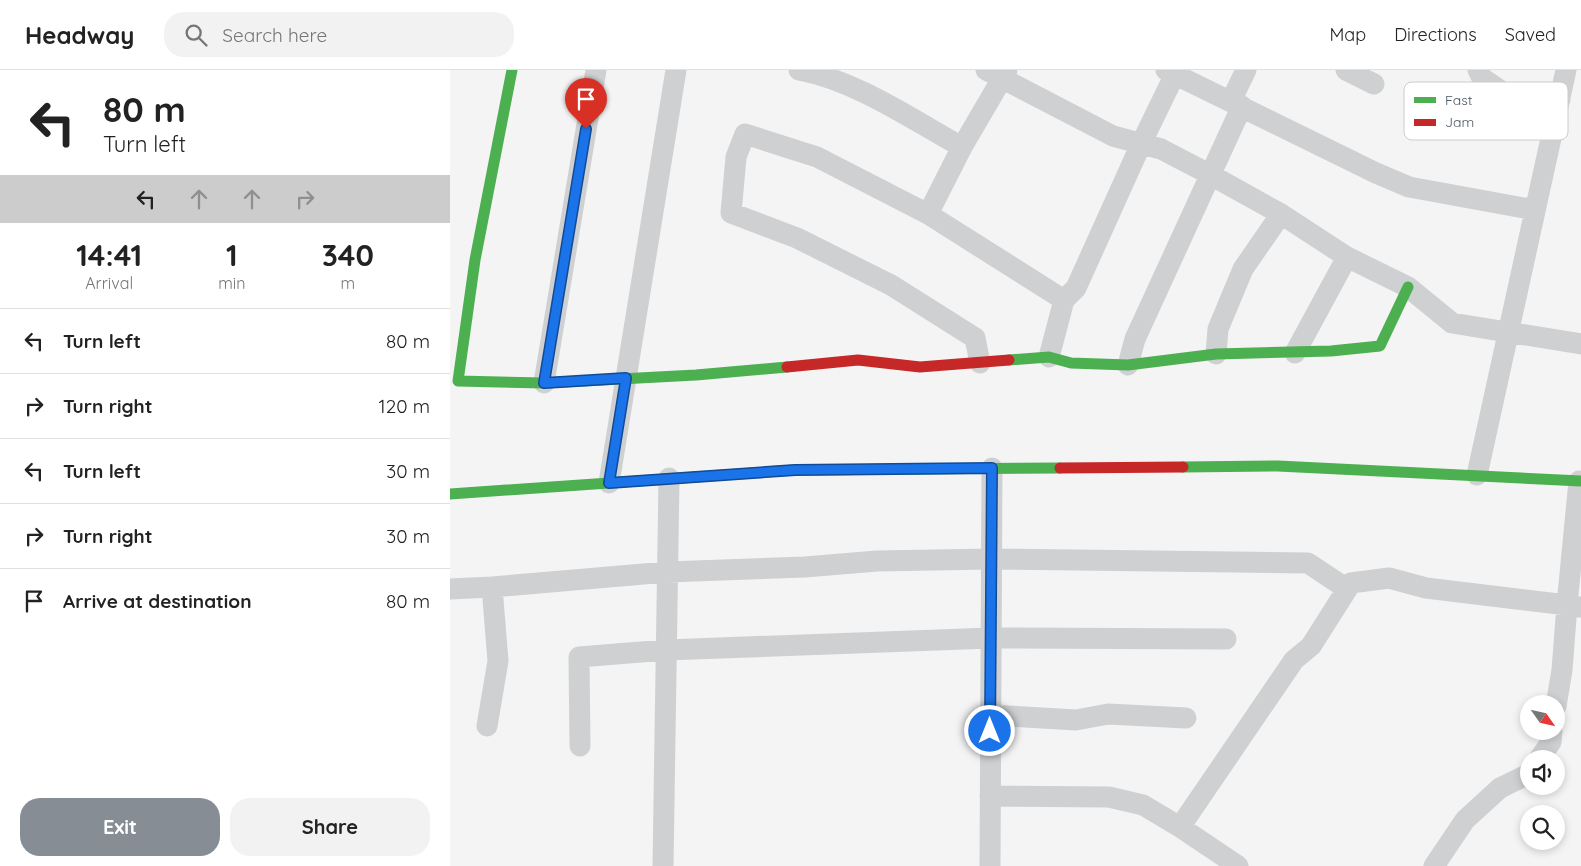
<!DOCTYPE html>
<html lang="en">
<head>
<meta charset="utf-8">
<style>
  :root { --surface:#fff; --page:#f2f2f2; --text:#222; --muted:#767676; --line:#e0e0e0; --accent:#868d94 }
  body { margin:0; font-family:Quicksand,sans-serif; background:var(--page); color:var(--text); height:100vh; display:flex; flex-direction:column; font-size:19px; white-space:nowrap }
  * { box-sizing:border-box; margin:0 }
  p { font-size:16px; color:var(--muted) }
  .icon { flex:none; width:28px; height:28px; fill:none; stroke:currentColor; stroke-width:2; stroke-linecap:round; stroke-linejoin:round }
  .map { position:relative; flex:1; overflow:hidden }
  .side { display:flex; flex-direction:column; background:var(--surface); width:450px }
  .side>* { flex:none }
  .guide { background:#fff; color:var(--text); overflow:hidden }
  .needle { width:32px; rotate:124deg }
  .fabs { position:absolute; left:1070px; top:625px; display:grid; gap:10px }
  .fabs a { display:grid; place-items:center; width:45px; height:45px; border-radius:50%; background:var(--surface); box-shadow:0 2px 8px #0003; font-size:25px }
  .pin { position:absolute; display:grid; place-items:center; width:42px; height:42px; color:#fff; margin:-51px -21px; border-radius:50% 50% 50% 0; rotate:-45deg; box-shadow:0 0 5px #0007 }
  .pin .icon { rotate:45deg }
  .me { position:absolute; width:55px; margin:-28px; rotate:0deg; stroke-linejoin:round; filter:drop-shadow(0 0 4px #0008) }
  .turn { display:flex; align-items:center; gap:18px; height:105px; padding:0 20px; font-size:22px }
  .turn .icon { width:65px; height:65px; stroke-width:2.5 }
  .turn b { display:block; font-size:35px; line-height:42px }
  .lanes { display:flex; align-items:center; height:48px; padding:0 20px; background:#0003; justify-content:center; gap:25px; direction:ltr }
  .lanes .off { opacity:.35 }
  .eta { display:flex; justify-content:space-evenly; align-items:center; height:85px; text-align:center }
  .eta b { font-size:30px; font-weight:700; line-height:35px }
  .cta { display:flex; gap:10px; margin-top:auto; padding:10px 20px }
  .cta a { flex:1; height:58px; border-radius:20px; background:var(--accent); color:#fff; font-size:20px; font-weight:700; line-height:58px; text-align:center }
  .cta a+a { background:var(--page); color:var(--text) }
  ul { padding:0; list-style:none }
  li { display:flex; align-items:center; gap:15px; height:65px; padding:0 20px; border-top:1px solid var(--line) }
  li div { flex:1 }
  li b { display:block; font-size:19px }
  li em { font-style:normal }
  header { display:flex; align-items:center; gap:30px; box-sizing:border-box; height:70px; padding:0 25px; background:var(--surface); border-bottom:1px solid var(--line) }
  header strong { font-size:24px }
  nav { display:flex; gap:28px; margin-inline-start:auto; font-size:18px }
  .search { width:350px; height:45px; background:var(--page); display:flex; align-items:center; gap:12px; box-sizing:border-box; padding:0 18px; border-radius:20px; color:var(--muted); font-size:19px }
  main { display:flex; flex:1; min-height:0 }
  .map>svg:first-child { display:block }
</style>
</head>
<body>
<header>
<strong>Headway</strong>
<div class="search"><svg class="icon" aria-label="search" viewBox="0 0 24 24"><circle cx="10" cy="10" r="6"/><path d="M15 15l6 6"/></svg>Search here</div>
<nav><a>Map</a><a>Directions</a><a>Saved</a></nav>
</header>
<main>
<section class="side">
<div class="guide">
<div class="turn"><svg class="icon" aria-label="left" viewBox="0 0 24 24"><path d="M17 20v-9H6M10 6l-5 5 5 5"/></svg><div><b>80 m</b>Turn left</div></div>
<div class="lanes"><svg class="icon" aria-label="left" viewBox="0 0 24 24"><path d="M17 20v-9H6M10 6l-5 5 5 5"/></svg><svg class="icon off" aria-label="ahead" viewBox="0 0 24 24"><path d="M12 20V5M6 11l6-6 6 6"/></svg><svg class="icon off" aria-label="ahead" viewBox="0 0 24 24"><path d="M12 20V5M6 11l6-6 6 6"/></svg><svg class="icon off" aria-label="right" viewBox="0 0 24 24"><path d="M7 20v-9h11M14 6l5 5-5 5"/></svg></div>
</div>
<div class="eta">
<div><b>14:41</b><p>Arrival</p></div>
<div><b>1</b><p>min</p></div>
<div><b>340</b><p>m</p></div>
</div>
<ul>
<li><svg class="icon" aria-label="left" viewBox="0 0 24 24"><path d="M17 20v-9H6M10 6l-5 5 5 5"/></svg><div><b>Turn left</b></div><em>80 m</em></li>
<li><svg class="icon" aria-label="right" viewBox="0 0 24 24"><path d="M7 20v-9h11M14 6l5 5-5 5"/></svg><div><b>Turn right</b></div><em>120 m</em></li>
<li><svg class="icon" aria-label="left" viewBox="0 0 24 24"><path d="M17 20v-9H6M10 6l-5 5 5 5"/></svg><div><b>Turn left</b></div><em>30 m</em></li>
<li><svg class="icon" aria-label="right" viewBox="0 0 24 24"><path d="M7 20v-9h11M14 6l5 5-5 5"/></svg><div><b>Turn right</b></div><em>30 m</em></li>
<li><svg class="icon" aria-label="arrive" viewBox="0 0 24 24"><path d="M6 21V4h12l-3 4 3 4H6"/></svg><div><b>Arrive at destination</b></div><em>80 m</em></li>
</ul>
<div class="cta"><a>Exit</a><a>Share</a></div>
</section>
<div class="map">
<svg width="1131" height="796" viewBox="0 0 1131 796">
  <rect width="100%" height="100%" fill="#f4f4f4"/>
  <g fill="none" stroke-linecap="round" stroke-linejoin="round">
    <path stroke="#ced0d2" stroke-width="21" d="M349,0c58,11 112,49 163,77
      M536,0l127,66 48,13 48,25 72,40 66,43 61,30 44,36 129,21
      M716,0l210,103 33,14 126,23
      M896,0l28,14
      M1028,0l4,8 22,15 56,7
      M781,31l15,-31
      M478,144l34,-67 45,-77
      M845,283l52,-96
      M766,284l2,-25 25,-60 38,-55
      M599,287l15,-57 12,-12 65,-144 34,-70
      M530,293l-5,-25 -84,-53 -94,-47 -66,-25 5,-56 9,-23 72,23 111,57 136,86
      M678,295l7,-26 107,-233
      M94,313l52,-313
      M1027,405l89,-405
      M1129,411l-12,124 14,2
      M159,413l67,-413
      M0,519l42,-2 175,-15 138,-5 72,-6 114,-2 317,4 39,26
      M540,645l86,5 32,-6 78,4
      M37,656l11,-65 -6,-74
      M130,676l-1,-89 87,-7 325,-12 235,1
      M1089,689l12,-17 1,-11
      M540,726l119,1 34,8 37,22 58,39
      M730,757l114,-167 17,-14 40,-63 38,-5 37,10 141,17 -5,65 -6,36
      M213,796l6,-388
      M540,796l2,-398
      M984,796l31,-46 35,-32 29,-14"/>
    <path stroke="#4caf50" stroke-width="11" d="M62,0l-37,190 -17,121 86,2 152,-8 91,-8
      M559,290l40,-3 22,6 57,2 88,-11 115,-3 49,-5 28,-59
      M733,397l95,-1 303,15
      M0,424l345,-24 265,-2"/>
    <path stroke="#c62828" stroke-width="11" d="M337,297l71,-7 62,7 89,-7
      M610,398l123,-1"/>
  </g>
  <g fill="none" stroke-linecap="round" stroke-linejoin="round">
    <g stroke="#114b97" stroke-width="12">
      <path id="route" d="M136,59l-42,254 82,-5 -17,105 186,-13 197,-2 -2,263"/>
    </g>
    <use href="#route" stroke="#1a73e8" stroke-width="9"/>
  </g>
  <rect x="954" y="12" width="164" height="58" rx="8" fill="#fff" stroke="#c9ccd0" stroke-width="1"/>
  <rect x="964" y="27" width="22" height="6" fill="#4caf50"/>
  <rect x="964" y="49" width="22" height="7" fill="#c62828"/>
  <g font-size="14" fill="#4a5661">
    <text x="995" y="35">Fast</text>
    <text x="995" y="57">Jam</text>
  </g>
</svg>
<div class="fabs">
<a><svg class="needle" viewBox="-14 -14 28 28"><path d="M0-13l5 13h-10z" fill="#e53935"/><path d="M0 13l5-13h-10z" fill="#767676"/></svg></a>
<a><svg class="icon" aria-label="sound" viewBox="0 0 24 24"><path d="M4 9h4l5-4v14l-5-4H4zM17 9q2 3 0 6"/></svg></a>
<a><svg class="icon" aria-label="search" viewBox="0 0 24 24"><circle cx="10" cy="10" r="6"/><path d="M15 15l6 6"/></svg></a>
</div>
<div class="pin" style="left:136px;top:59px;background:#d93025"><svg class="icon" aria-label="arrive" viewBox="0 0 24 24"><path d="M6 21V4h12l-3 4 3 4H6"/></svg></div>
<svg class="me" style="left:540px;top:661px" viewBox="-20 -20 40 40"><circle r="17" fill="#1a73e8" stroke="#fff" stroke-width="3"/><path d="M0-11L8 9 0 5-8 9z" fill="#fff"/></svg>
</div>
</main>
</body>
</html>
